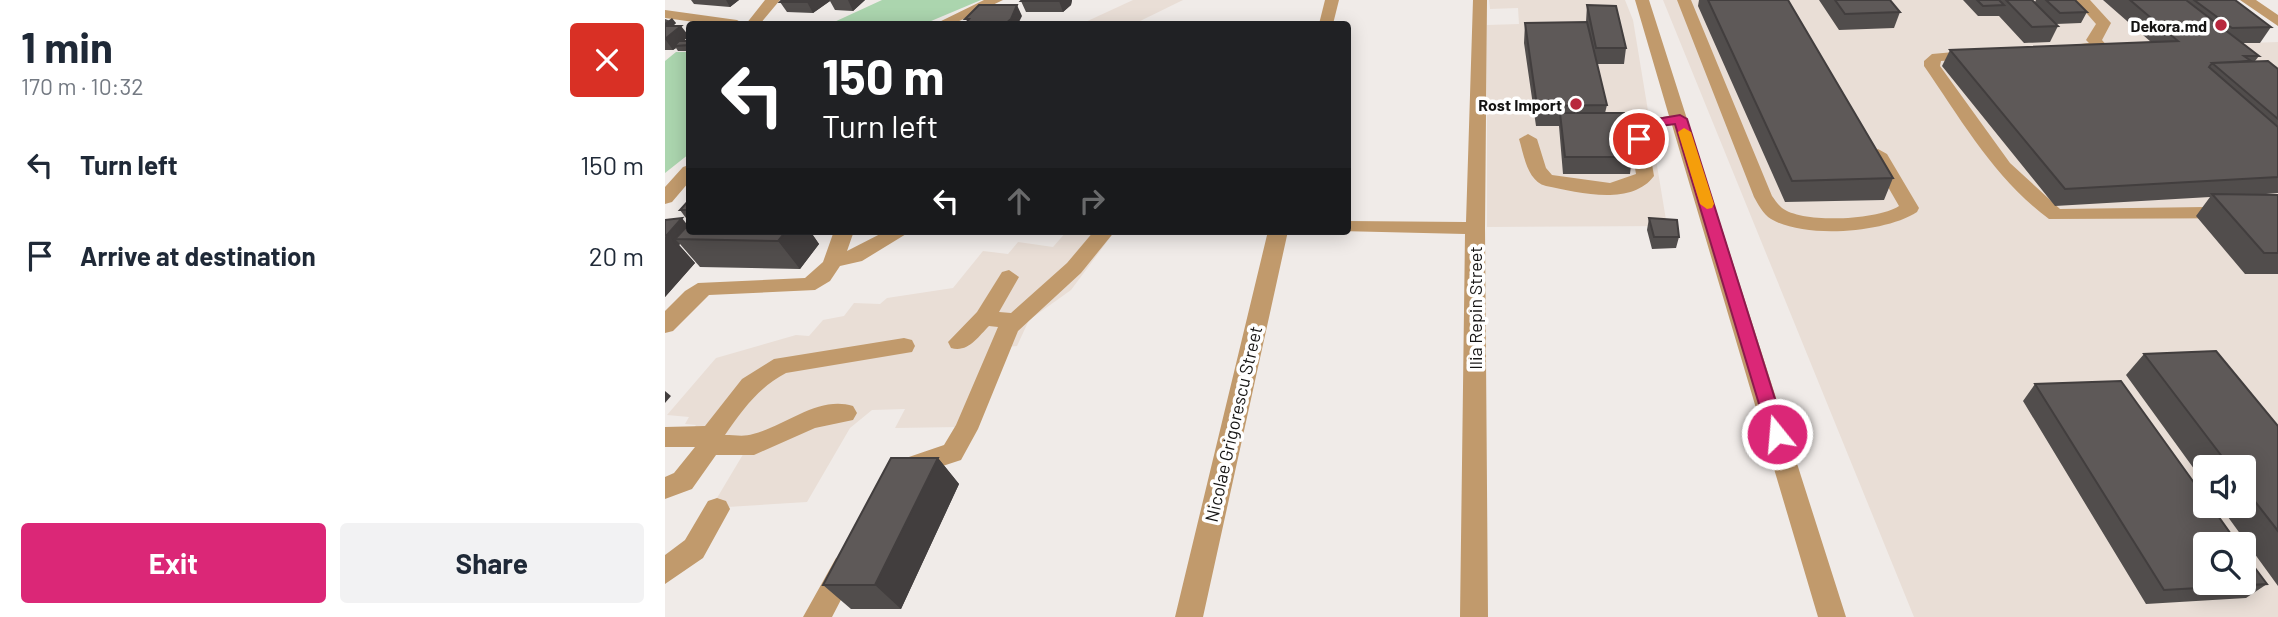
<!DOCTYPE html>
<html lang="en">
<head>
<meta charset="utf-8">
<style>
  :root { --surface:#fff; --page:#f2f2f3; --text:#1f2937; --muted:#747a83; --accent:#db2777 }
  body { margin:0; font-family:Barlow,sans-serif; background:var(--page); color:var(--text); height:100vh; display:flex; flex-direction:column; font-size:26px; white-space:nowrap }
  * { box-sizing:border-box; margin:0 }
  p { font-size:23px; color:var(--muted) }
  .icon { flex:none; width:38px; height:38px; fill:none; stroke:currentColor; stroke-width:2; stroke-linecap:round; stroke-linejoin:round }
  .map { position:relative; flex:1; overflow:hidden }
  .side { display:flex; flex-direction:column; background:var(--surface); width:665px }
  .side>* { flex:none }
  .banner { position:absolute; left:21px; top:21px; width:665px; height:214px; border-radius:7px; box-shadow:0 4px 18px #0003; background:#202124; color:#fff; overflow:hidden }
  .buttons { position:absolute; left:1528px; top:455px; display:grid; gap:14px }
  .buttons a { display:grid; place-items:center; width:63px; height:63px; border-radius:7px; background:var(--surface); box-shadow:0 4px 18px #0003; font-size:35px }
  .pin { position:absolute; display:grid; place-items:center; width:60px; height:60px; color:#fff; margin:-30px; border:4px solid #fff; border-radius:50%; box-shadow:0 2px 7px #0007 }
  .me { position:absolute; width:77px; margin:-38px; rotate:343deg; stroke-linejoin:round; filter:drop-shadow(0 0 5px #0008) }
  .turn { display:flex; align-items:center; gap:24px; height:147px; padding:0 21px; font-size:32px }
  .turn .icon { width:91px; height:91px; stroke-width:2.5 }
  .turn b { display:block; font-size:49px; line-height:60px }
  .lanes { display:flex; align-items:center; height:66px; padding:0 21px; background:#0003; justify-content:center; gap:35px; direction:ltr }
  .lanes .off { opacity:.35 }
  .round { display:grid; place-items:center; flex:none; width:74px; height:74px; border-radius:7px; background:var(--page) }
  .head { display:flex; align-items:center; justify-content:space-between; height:119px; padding:0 21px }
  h1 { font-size:42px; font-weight:700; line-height:52px }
  .button { display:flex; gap:14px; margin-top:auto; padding:14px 21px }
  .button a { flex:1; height:80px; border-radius:7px; background:var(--accent); color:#fff; font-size:28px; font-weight:700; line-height:80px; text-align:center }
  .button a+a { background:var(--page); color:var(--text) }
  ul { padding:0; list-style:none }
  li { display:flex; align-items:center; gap:21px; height:91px; padding:0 21px }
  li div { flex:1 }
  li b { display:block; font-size:26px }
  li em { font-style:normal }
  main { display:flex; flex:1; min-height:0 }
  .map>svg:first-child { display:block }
</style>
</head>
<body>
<main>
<section class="side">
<div class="head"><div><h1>1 min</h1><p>170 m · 10:32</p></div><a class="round" style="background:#d93025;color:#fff"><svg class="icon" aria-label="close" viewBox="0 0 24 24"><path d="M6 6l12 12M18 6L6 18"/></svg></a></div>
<ul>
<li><svg class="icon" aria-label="left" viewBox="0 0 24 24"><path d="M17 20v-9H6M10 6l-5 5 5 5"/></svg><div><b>Turn left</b></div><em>150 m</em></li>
<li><svg class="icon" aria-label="arrive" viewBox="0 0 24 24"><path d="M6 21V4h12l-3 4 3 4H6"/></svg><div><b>Arrive at destination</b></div><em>20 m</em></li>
</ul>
<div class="button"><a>Exit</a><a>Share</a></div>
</section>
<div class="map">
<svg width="1613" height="617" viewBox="0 0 1613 617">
  <rect width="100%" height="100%" fill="#f0ebe8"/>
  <path fill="#e9ded6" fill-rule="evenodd" d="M468,0h50l-49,24h-53z
    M824,0h136l8,20 34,206 -180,1v-202l32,-1 -1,-16 -28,1z
    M998,0h501l57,44 57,-2v575h-364zM1540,467h38v39h-38zM1540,544h38v39h-38z
    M402,231h48l-44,59 -42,30 -12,26 -22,2 -36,79 -64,1 10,-19 -33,1 -22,18 -43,74 -96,6 40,-67 -66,-2 11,-14 -11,-1 4,-7 -22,-2 49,-57 80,-23 13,1 14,-16 21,-4 10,-13 26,1 7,-6 66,-10 30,-37 25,3 10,-12 35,5z"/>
  <path fill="#abd5ae" d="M217,0h99l-57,24h-145l5,-3 48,2z
    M11,52h13v102l-24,19v-112z"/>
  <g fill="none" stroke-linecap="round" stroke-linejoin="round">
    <path fill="#c19a6c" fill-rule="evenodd" d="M100,0h15l-20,24h-14z
      M319,0h19l-50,24h-18z
      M660,0h14l-6,24h-14z
      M808,0h14l-2,228 3,389h-28l5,-383 -125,-3h7v-10l119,1z
      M970,0h14l197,617h-28l-146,-492 -11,2 -13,13 6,36c-23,31 -77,16 -108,10 -19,-5 -22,-31 -27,-47l9,-5 9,5 9,29 6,7 58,8 26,-9 -6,-35 20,-20 19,-3z
      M1012,0h14l81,196c3,4 6,9 10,12 21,16 96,12 117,-2l-30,-52 9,-5 9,5 32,54 -2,4c-32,21 -113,27 -146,7 -8,-5 -13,-15 -17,-22z
      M1410,0h15l21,23 -9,17 6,7 -3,3 -27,3 -8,-5 3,-3 16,-2 -3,-3 10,-16z
      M1575,0h16l22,15v11z
      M0,10l72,10 7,4h-35l-44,-6z
      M1311,50l8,5 -3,3 -40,3 -1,5 70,97 50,46 218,-3v12l-229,1c-54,-40 -87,-98 -125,-153v-5l8,-7z
      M24,165v17l-17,20 -7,2v-17l18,-20z
      M169,231h20l-7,20 39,-20h25l-49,30 -22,5 -10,15 -15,9 -106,5 -36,36 -8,2v-22l20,-20 13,-8 107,-5 18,-16z
      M429,231h21l-34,42 -63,58 -40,98 -17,31 -49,16 -9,-3 -3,-7 3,-7 41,-14 12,-20 42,-98 -9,-1c-11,11 -21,27 -38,22l-3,-6 29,-30 25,-40 7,-2 10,7 -20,35 12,1 56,-50z
      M603,231h20l-85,386h-28z
      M239,338l8,2 3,6 -3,6 -126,21c-27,14 -44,37 -61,62 9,0 20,2 28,-1 32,-8 66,-39 100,-28l4,7 -4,7 -38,8 -61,27h-38l-24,34 -27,10v-22l9,-4 21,-26h-30v-20l40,-1 37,-47 32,-20z
      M52,498l9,3 4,8 -27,49 -38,26v-29l20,-15 23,-39z
      M180,555l9,3 4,9 -26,50h-29l33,-59z"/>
  </g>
  <path fill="#514d4c" d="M26,0h48l-9,7 -36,-3z
    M117,0h83l-12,11 -18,-1 -5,-9 -17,12 -26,-1 -7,-10z
    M357,0h50l-1,5 -8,7h-37l-5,-11z
    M1034,0h89l105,178 -9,22 -99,2 -87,-196z
    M1154,0h71l10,12 -6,16 -55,2z
    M1298,0h69l3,2 1,-2h39l12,12 -6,11 -25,1 2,2 -8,16 -26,1 -25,-27h-21z
    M1438,0h132l36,27 -11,16h-17l16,13 -4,5 23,8v124l-24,2h24v79h-33l-49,-58 14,-19 -155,9 -113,-140 8,-16 201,-8z
    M922,5l39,43 -2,16h-27l10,41 -2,8 27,44 -2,17h-67l-4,-48h-23l-12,-83 1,-20 61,-1z
    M0,19l11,4 -3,3 16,10 -6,5h6v10h-11l-2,-3 -3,2h-8z
    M24,200v22l-9,-12z
    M984,218l30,19 -3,11 -24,1 -5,-19z
    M0,220l24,11h121l9,13 -19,25 -100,-2 -20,-23 -1,1 16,18 -30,34z
    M1479,354l134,72v160l-58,-80h23v-39h-38v17l-79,-109z
    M1370,384l232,200 -21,14 -100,6 -123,-203z
    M273,458l21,26 -58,125h-50l-28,-24z"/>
  <path fill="#423e3e" d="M61,0h13l-9,7z
    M145,0h19l1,1 -17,12 -6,-11z
    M183,0h17l-12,11z
    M395,0h12l-1,5 -8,7 -4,-11z
    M352,5l5,11 -4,8h-13z
    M7,18l4,5 -11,9v-9z
    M16,26l8,10 -11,10h-4l2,2 -3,2 -8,-11z
    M17,218l7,9 -14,12 5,5 -1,1 16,18 -30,34v-60z
    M121,231h24l9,13 -19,25 -22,-28z
    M0,391l6,5 -6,7z
    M273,458l21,26 -58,125 -26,-24z"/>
  <path fill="#5e5958" stroke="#423e3e" stroke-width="2" d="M117,0h28l-3,2h-27z
    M357,0h38l-1,1h-38z
    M1043,0h80l105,178 -101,3z
    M1170,0h55l10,12 -55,2z
    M1312,0h22l5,5 -21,1z
    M1341,0h26l26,26 -26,1z
    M1381,0h29l12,12 -27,1z
    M1465,0h56l73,56h-15l7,5 -39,2 -3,4 69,60v50l-213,12 -115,-139 228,-9z
    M1529,0h41l36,27 -39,1z
    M314,5h38l-6,14 -6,5h-40l4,-5h-4z
    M922,5l29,1 10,42h-30z
    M922,22l20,83 -70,1 -12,-83z
    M0,26h16l-16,13z
    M14,41h10v4l-15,1z
    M1603,61l10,8v50l-66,-56z
    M895,113h64l8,44h-67z
    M1547,194l66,1v58h-14z
    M24,200v10h-9z
    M17,218l-15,17h-2v-15z
    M984,218l28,2 2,17h-25z
    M24,224v7h97l-8,10 -103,-2z
    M1551,351l62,75v105l-35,-45v-19h-13l-86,-113z
    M1456,381l84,117v8h6l27,38h-33v39h38v-31l24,32 -103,6 -129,-206z
    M226,458h47l-63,127h-52z"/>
  <path fill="#db2777" stroke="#8e194d" stroke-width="2" d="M1015,115l7,4 99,315 -9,8 -9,-8 -93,-310 -15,2 -17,16 -11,-3 19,-19z"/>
  <path fill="#f59e0b" d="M1019,128l7,4 23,72 -2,4 -5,1 -7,-5 -22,-72z"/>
  <g fill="#b8273d" stroke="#fff" stroke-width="2.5">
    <circle cx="1556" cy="25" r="7"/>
    <circle cx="911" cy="104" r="7"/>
  </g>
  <g text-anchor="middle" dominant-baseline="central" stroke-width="7" stroke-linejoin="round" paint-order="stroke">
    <g font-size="16" font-weight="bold" fill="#151413" stroke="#fff" text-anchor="end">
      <text x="1542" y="25">Dekora.md</text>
      <text x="897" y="104">Rost Import</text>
    </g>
    <g font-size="18" fill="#151413" stroke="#fff">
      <text transform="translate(810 308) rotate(-90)">Ilia Repin Street</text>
      <text transform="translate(568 424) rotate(-77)">Nicolae Grigorescu Street</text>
    </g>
  </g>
</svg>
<div class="buttons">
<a><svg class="icon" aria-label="sound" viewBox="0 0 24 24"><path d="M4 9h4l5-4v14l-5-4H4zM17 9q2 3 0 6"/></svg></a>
<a><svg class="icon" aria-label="search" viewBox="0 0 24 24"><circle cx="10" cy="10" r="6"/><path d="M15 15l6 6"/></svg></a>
</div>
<div class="pin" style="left:974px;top:139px;background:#d93025"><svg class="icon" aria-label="arrive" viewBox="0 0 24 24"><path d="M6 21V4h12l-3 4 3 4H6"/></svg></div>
<svg class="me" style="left:1112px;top:434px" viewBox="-20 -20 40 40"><circle r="17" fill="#db2777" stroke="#fff" stroke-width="3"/><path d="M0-11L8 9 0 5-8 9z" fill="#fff"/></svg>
<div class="banner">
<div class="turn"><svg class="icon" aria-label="left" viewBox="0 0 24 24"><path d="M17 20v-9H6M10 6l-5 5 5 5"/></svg><div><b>150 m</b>Turn left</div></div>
<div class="lanes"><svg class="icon" aria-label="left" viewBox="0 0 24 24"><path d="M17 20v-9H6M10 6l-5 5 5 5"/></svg><svg class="icon off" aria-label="ahead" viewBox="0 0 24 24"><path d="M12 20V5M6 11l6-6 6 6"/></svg><svg class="icon off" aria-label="right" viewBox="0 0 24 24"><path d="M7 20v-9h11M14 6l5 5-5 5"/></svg></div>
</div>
</div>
</main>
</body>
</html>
